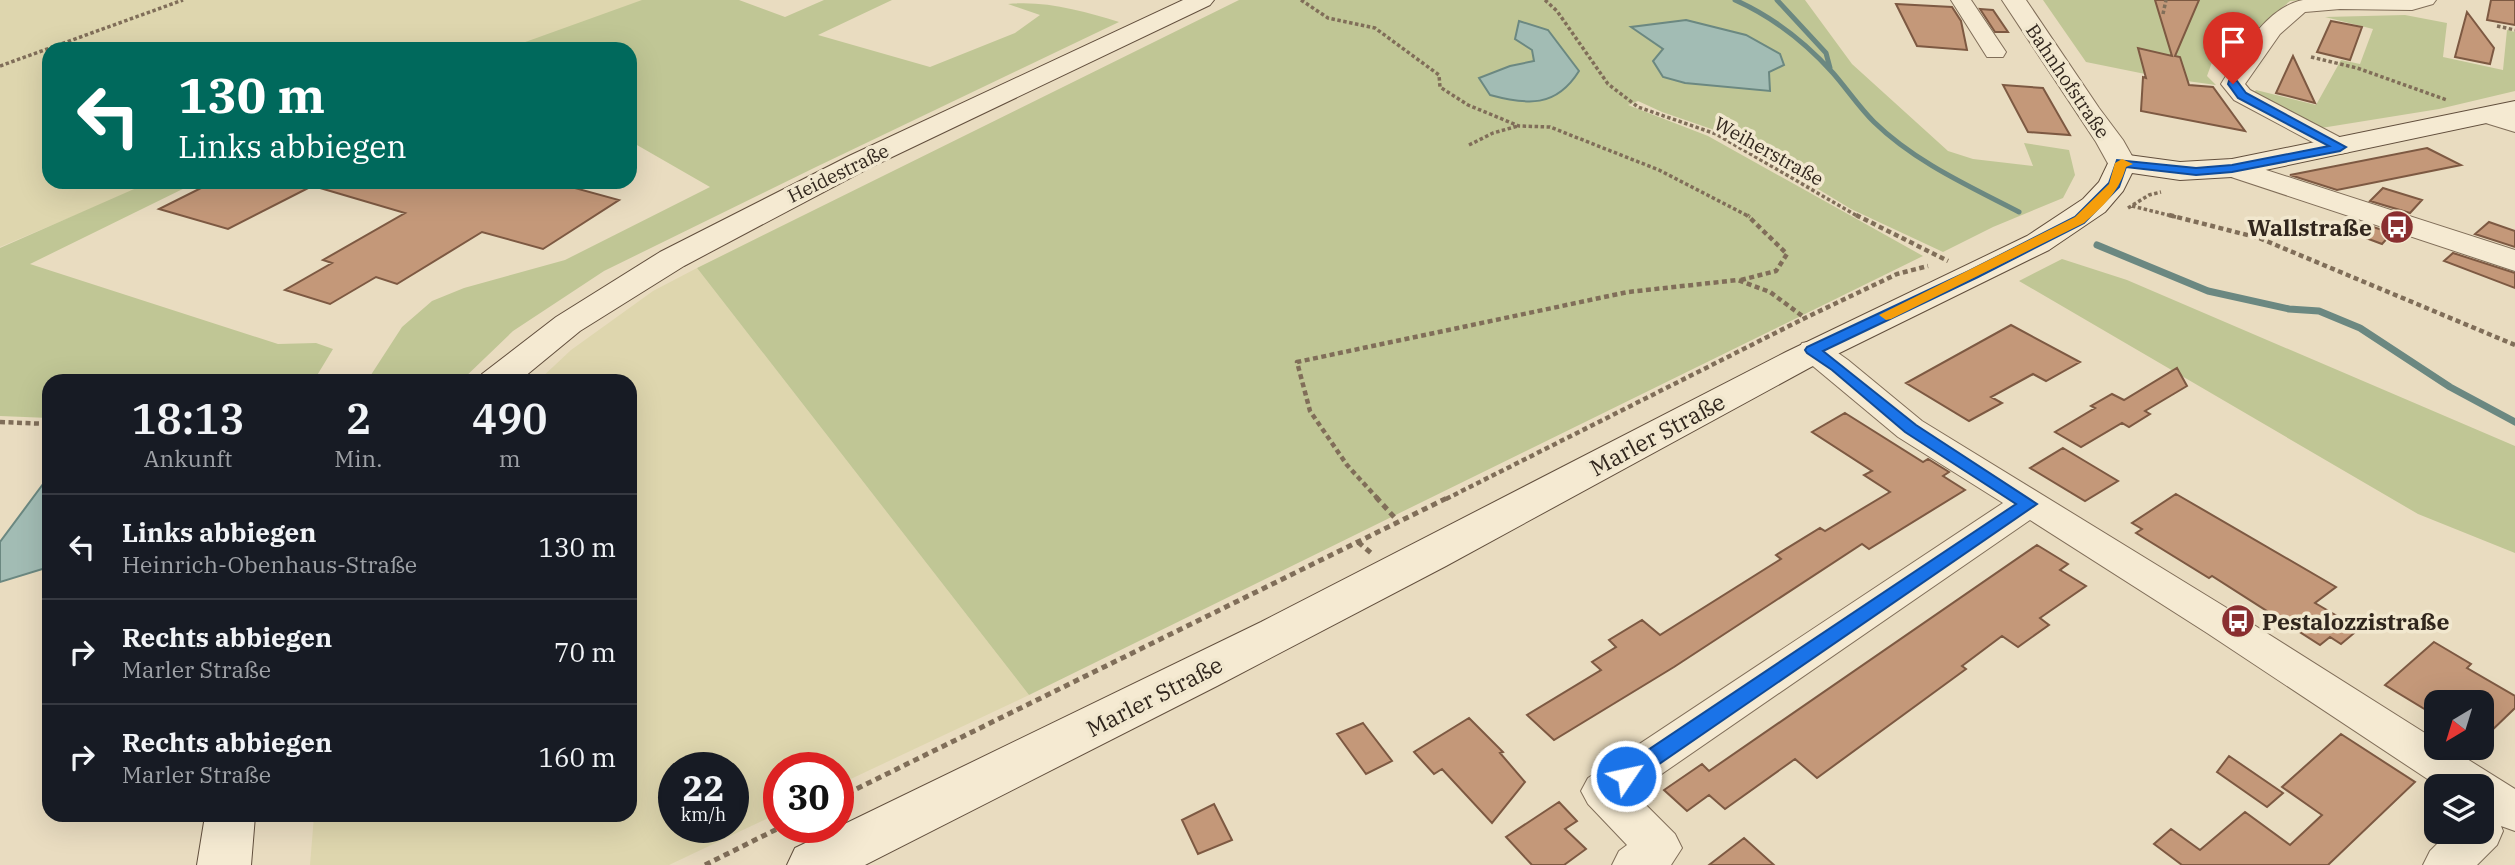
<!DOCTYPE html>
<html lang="de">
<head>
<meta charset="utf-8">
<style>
  :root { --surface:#171b24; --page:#242831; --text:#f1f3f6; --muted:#9ea1a6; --line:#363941 }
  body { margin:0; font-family:"IBM Plex Serif",serif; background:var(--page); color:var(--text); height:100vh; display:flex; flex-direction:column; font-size:26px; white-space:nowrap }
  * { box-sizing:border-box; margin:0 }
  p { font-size:23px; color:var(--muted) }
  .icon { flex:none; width:38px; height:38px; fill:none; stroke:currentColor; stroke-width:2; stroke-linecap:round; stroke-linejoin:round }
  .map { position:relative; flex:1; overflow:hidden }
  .panel { position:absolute; left:42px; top:374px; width:595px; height:448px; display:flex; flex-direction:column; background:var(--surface); border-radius:21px; box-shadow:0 7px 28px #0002 }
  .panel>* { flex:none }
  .hud { position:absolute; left:42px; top:42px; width:595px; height:147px; border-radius:21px; box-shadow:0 7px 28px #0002; background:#00695c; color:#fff; overflow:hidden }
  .needle { width:46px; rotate:218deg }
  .fabs { position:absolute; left:2424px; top:690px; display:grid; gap:14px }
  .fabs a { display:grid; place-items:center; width:70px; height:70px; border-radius:14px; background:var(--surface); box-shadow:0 7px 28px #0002; font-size:35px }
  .speed { position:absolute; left:658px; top:752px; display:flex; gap:14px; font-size:35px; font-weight:700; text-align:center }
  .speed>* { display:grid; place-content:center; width:91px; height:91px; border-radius:50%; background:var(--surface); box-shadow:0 7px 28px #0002; line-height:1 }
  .speed small { font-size:18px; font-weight:400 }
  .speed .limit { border:10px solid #d22; background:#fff; color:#111 }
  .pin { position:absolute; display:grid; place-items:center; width:60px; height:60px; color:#fff; margin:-72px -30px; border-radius:50% 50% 50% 0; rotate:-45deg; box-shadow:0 0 7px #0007 }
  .pin .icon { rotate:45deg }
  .me { position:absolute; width:77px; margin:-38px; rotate:56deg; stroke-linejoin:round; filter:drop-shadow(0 0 5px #0008) }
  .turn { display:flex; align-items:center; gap:24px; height:147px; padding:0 21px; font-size:32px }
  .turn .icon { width:91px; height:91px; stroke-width:2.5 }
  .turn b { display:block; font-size:49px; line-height:60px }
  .eta { display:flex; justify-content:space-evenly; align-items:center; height:119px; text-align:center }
  .eta b { font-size:42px; font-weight:600; line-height:49px }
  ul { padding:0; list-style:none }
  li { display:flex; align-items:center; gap:21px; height:105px; padding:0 21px; border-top:2px solid var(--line) }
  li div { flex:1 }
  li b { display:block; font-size:26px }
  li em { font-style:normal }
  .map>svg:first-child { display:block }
</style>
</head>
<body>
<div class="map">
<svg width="2515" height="865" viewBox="0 0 2515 865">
  <rect width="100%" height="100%" fill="#e9dcc0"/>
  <path fill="#ded6ae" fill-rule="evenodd" d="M0,0h653l-146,49h-458v133h105l-154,65z
    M697,268l332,427 -191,90v-17h-59v45l-110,52h-359l4,-49h316v-434l-92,-1 33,-31 82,-59zM674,768h59v60h-59z"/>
  <path fill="#c0c695" d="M642,0h97l46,17 39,-17h68l-74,35 112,32 85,-34 25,-18 -32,-11c35,-4 77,7 111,18l-303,145 -212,104 -91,60 -52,50h-94l35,-54 30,-26 32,-13 101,-28 145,-73 -80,-46v-92h-124z
    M1239,0h566l47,64 96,87 25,8 60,7 -9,-23 45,7 6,25 -12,23 -70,29 -50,25 -92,-43 -122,-74 -67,-23 -24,-11 -10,4 80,31 215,120 -894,439 -332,-427z
    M2043,0h263l-16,1 -37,31 -38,22 -8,22 9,9 -51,-7 -79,-16z
    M2405,15l42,8 -4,34 60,13 4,-40 8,2v59l-76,18 -124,20 -63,-34 4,-5 60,15 25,-45 19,4 13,-35 -48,-12z
    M150,182h47l-167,82 248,80 38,-1 17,6 -20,33h-264v36l-49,-2v-168z
    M2062,259l65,21 388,166v107l-97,-39 -399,-233z"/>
  <path fill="#a2bcb4" stroke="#6b8881" stroke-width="2" d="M1686,20l60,15 34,19 4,11 -15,7 1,19 -85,-8 -22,-6 -10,-16 10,-12 -32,-22z
    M1519,21l29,9 31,41c-23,37 -52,34 -89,24l-11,-17 31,-12 24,-5 -2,-11 -17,-11z
    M49,476v91l-49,15v-40z"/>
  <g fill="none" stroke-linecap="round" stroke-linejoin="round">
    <path stroke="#6b8881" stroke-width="5" d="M1735,0c38,17 70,42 98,73 14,16 26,34 41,49 41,40 95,64 145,90
      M1777,0l49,53 4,15"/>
    <path stroke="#6b8881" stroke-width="7" d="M2097,245l111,46 81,18 30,2 41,17 90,59 65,35"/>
  </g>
  <path fill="#c49879" stroke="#7d5942" stroke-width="2" d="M2155,0h44l-24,56 5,1 9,28 24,2 32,44 -104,-20 2,-34 3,1 -8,-30 34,8z
    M2491,0h24v25l-28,-5z
    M1896,4l56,3 9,14 6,29 -50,-4z
    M1980,9l13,1 15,22h-13z
    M2467,12l27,36 -4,16 -35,-7z
    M2331,21l31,6 -12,33 -33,-8z
    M2293,56l22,47 -39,-10z
    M2003,85l40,3 27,47 -42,-3z
    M2427,148l34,17 -124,25 -47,-15z
    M213,182h107l-92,47 -69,-20z
    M321,182h232l66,18 -76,49 -61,-17 -85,52 -21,-7 -46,27 -45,-14 47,-27 -9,-3 82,-47 -85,-25z
    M2383,188l39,12 -12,13 -40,-12z
    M2351,220l41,13 -10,11 -40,-15z
    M2489,222l26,9v16l-40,-13z
    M2453,253l62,20v15l-71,-27z
    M2011,325l69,37 -34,19 -13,-7 -42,23 11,6 -33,18 -63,-38z
    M2177,368l10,18 -42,25 5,3 -21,13 -7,-4 -41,24 -26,-15 40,-24 -4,-2 21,-12 12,6z
    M1845,413l78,49 5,-3 21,13 -6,4 22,14 -96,59 -7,-5 -188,123 -120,73 -27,-25 74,-45 -9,-8 24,-15 -7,-7 33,-20 18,15 121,-76 -5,-4 44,-27 5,3 65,-39 -26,-17 8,-4 -60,-39z
    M2063,448l55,33 -33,20 -55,-33z
    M2176,494l160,93 -21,16 44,26 -18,15 -11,-7 -10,8 -108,-69 -3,2 -73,-45 6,-4 -10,-6z
    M2037,545l31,19 -8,6 26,16 -46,32 9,7 -31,22 -16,-11 -40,30 4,3 -15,11 -134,98 -22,-19 -70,50 -16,-14 -22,16 -23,-21 38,-26 7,7z
    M2434,642l37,22 -4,4 48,28v12l-33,32v-38h-46v14l-51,-31z
    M1469,718l34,34 -3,1 25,29 -33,41 -50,-54 -8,5 -20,-22z
    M1363,723l29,38 -26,13 -29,-40z
    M2341,734l74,48 -87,83h-146l-28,-21 17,-15 29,21 45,-38 45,33 32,-30 -40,-28z
    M2229,756l54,37 -16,14 -50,-35z
    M1559,802l18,19 -12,8 21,20 -22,16h-32l-26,-28z
    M1214,804l18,36 -34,14 -16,-34z
    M1744,838l30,27h-65z"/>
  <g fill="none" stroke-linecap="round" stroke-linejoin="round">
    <g stroke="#806e59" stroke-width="2">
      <path id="minor" d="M1951,0h20l35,52 -3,5h-16z
        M2303,0h133l-3,4 -21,6 -72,-1 -35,3 -25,22 -35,50 5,6 99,52 3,5 -3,5 -9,2 -9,-2 -97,-52 -13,-16c19,-30 45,-77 82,-84z
        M2488,109l27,8v15l-36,-11 -3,-5 3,-5z
        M1813,341l11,2 24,17 74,61 313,192 201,127v7h12l67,42v42l-14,-5 2,5 -6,14 -20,20h-54l7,-14 20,-20h32v-45h-44l-231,-153 -177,-113 -396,273 41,41 7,14 -11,17h-59l7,-14 8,-6 -39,-41 -7,-13 7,-13 415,-275 -105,-66 -96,-80 -4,-7 4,-7z"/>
    </g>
    <g stroke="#806e59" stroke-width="2">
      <path id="tertiary" d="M2002,0h24l73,108 24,32 13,23 -5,6 -10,3 -10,-3 -15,-27z
        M2232,159l283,91v21l-293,-97 -5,-6 5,-6z"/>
    </g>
    <g stroke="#624f3d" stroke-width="2">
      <path id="secondary" d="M1183,0h31l-4,5 -341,163 -185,98 -104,65 -62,51h-41l5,-8 74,-57 104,-65 189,-96z
        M2515,101v16l-283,60 -52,3 -48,-7 -9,18 -18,21 -56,38 -238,117 -365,199 -229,120 -352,179h-78l8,-17 466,-226 525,-270 241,-116 56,-37 16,-17 12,-25 10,-3 59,8 52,-3z
        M205,816h50l-4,49h-54z"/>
    </g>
    <path stroke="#806e59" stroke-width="3.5" stroke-dasharray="3.5 2.5" stroke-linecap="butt" d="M1301,0l27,18 47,10 64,47 1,12 28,18 51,21 31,1 109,43 91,47
      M1545,0l12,11 51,73 30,23 78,27 143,83
      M2163,14l3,-14
      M2497,26l18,4
      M2311,57l46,11 90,32
      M0,66l183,-66
      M1469,145l24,-12 25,-7
      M2132,206l44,11
      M2128,208l21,-13 12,-3"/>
    <path stroke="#806e59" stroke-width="4.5" stroke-dasharray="5 3.5" stroke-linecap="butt" d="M1856,215l92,46
      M2169,215l90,23 256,107
      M1741,280l35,-9 11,-17 -40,-39
      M0,422l49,2
      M1378,499l-31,-34 -37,-54 -13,-49 331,-70 110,-12 32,12 35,26
      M1446,499l359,-181 92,-44 31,-8"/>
    <path stroke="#806e59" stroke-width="5" stroke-dasharray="6 4.5" stroke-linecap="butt" d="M1376,497l19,21 1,6
      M1358,542l13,11
      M838,798l611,-301
      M705,865l74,-37"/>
    <use href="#minor" fill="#f5ead2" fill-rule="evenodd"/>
    <use href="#tertiary" fill="#f5ead2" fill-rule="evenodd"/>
    <use href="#secondary" fill="#f5ead2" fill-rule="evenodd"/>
  </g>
  <path fill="#1a73e8" stroke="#114b97" stroke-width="2" d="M2229,81h8l9,12 100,54 -6,4 -108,21 -36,3 -70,-8 -7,20 -35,36 -106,54 -155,74 93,74 121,79 -404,278 -7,2 -8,-2 -3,-6 3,-6 398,-266 -111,-72 -73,-62 -25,-17 -2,-3 2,-3 162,-76 106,-54 34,-34 8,-23 79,8 36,-3 97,-19 -91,-48 -10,-14z"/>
  <path fill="#f59e0b" d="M2122,159l11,5 -7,3c-7,25 -23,39 -42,56l-193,96 -5,1 -7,-5 196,-98 34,-33 6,-21z"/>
  <defs>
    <g id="bus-disc" transform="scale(1.75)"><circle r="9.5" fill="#8a2f30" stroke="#f1e7ce"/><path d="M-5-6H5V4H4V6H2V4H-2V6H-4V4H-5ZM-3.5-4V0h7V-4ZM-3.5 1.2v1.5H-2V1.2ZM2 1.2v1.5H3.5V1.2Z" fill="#fff"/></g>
  </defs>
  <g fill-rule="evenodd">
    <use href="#bus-disc" x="2397" y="227"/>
    <use href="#bus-disc" x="2238" y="621"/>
  </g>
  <g text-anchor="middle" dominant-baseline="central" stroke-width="7" stroke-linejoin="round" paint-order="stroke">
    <g font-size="19" fill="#31261d" stroke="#f1e7ce">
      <text transform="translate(2068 81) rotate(56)">Bahnhofstraße</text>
      <text transform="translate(1769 151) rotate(29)">Weiherstraße</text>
      <text transform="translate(838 173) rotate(-26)">Heidestraße</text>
    </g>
    <g font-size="23" font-weight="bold" fill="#31261d" stroke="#f1e7ce" text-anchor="end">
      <text x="2372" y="227">Wallstraße</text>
      <text x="2262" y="621" text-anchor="start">Pestalozzistraße</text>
    </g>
    <g font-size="23" fill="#31261d" stroke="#f1e7ce">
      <text transform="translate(1657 434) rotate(-28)">Marler Straße</text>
      <text transform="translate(1154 696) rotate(-27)">Marler Straße</text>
    </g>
  </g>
</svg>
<div class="fabs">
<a><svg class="needle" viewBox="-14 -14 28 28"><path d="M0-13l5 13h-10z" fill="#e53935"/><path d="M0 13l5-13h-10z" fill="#9ea1a6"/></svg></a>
<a><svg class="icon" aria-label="layers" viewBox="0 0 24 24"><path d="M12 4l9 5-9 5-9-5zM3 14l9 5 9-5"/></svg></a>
</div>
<div class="speed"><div>22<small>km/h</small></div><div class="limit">30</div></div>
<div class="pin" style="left:2233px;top:84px;background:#d93025"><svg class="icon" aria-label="arrive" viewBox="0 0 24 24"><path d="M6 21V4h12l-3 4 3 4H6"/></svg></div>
<svg class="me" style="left:1626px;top:776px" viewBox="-20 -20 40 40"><circle r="17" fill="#1a73e8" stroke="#fff" stroke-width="3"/><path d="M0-11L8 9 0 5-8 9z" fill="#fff"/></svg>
<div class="hud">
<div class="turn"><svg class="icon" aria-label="left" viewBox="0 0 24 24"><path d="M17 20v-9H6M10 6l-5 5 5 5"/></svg><div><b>130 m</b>Links abbiegen</div></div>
</div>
<section class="panel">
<div class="eta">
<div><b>18:13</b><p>Ankunft</p></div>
<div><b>2</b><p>Min.</p></div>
<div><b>490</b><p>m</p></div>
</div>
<ul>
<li><svg class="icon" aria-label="left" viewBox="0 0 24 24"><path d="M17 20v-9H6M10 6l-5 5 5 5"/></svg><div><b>Links abbiegen</b><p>Heinrich-Obenhaus-Straße</p></div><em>130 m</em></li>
<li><svg class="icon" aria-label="right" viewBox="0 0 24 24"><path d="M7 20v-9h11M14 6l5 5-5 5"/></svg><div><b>Rechts abbiegen</b><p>Marler Straße</p></div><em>70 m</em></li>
<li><svg class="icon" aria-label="right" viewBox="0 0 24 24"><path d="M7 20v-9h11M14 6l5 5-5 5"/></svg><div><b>Rechts abbiegen</b><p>Marler Straße</p></div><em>160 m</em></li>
</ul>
</section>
</div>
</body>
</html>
